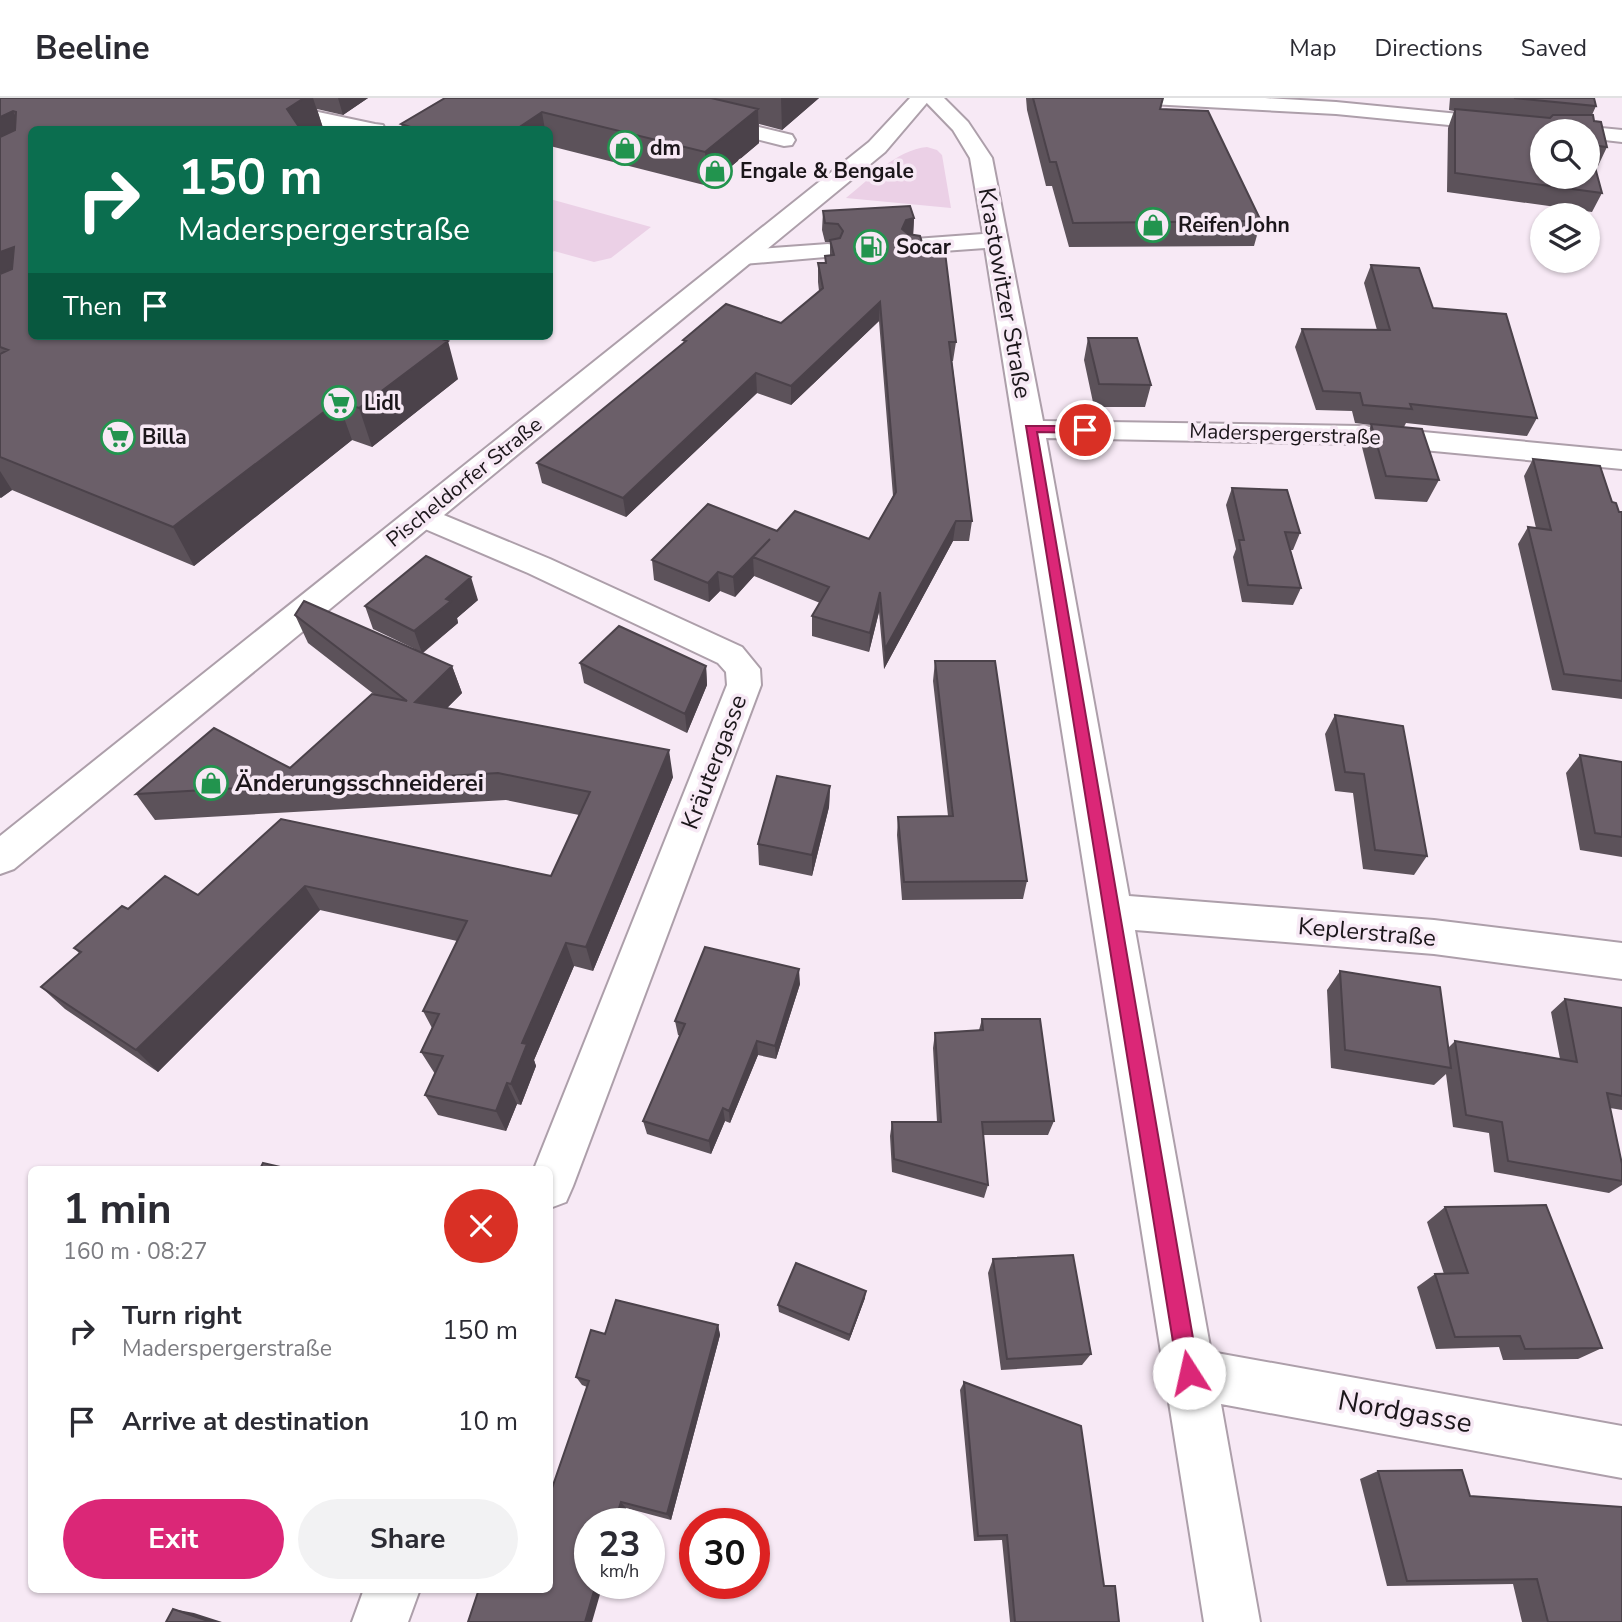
<!DOCTYPE html>
<html lang="en">
<head>
<meta charset="utf-8">
<style>
  :root { --surface:#fff; --page:#f2f2f3; --text:#2b2b33; --muted:#7c7c81; --line:#e1e1e2; --accent:#db2777 }
  body { margin:0; font-family:"Nunito Sans",sans-serif; background:var(--page); color:var(--text); height:100vh; display:flex; flex-direction:column; font-size:26px; white-space:nowrap }
  * { box-sizing:border-box; margin:0 }
  p { font-size:23px; color:var(--muted) }
  .icon { flex:none; width:38px; height:38px; fill:none; stroke:currentColor; stroke-width:2; stroke-linecap:round; stroke-linejoin:round }
  .map { position:relative; flex:1; overflow:hidden }
  .panel { position:absolute; left:28px; top:1068px; width:525px; height:427px; display:flex; flex-direction:column; background:var(--surface); border-radius:10px; box-shadow:0 2px 5px #0004 }
  .panel>* { flex:none }
  .banner { position:absolute; left:28px; top:28px; width:525px; height:214px; border-radius:10px; box-shadow:0 2px 5px #0004; background:#0b6e4f; color:#fff; overflow:hidden }
  .fabs { position:absolute; left:1530px; top:21px; display:grid; gap:14px }
  .fabs a { display:grid; place-items:center; width:70px; height:70px; border-radius:50%; background:var(--surface); box-shadow:0 2px 5px #0004; font-size:35px }
  .speed { position:absolute; left:574px; top:1410px; display:flex; gap:14px; font-size:35px; font-weight:700; text-align:center }
  .speed>* { display:grid; place-content:center; width:91px; height:91px; border-radius:50%; background:var(--surface); box-shadow:0 2px 5px #0004; line-height:1 }
  .speed small { font-size:18px; font-weight:400 }
  .speed .limit { border:10px solid #d22; background:#fff; color:#111 }
  .pin { position:absolute; display:grid; place-items:center; width:60px; height:60px; color:#fff; margin:-30px; border:4px solid #fff; border-radius:50%; box-shadow:0 2px 7px #0007 }
  .me { position:absolute; width:77px; margin:-38px; rotate:350deg; stroke-linejoin:round; filter:drop-shadow(0 0 5px #0008) }
  .turn { display:flex; align-items:center; gap:24px; height:147px; padding:0 35px; font-size:32px }
  .turn .icon { width:91px; height:91px; stroke-width:2.5 }
  .turn b { display:block; font-size:49px; line-height:60px }
  .then { display:flex; align-items:center; height:66px; padding:0 35px; background:#0003; gap:14px; font-size:26px }
  .round { display:grid; place-items:center; flex:none; width:74px; height:74px; border-radius:37px; background:var(--page) }
  .summary { display:flex; align-items:center; justify-content:space-between; height:119px; padding:0 35px }
  h1 { font-size:42px; font-weight:700; line-height:52px }
  .button { display:flex; gap:14px; margin-top:auto; padding:14px 35px }
  .button a { flex:1; height:80px; border-radius:42px; background:var(--accent); color:#fff; font-size:28px; font-weight:700; line-height:80px; text-align:center }
  .button a+a { background:var(--page); color:var(--text) }
  ul { padding:0; list-style:none }
  li { display:flex; align-items:center; gap:21px; height:91px; padding:0 35px }
  li div { flex:1 }
  li b { display:block; font-size:26px }
  li em { font-style:normal }
  header { display:flex; align-items:center; gap:42px; box-sizing:border-box; height:98px; padding:0 35px; background:var(--surface); border-bottom:2px solid var(--line) }
  header strong { font-size:33px }
  nav { display:flex; gap:38px; margin-inline-start:auto; font-size:24px }
  .map>svg:first-child { display:block }
</style>
</head>
<body>
<header>
<strong>Beeline</strong>
<nav><a>Map</a><a>Directions</a><a>Saved</a></nav>
</header>
<div class="map">
<svg width="1622" height="1524" viewBox="0 0 1622 1524">
  <rect width="100%" height="100%" fill="#f7e9f5"/>
  <path fill="#ebd0e6" d="M927,49l10,3 5,5 9,53 -105,-10c24,-19 50,-48 81,-51z
    M550,101l101,28 -40,31 -17,4 -40,-11 -4,4z"/>
  <g fill="none" stroke-linecap="round" stroke-linejoin="round">
    <g stroke="#ad9faa" stroke-width="4">
      <path id="minor" d="M212,0h40l123,26 8,1 2,5h-43l-120,-26 -7,-2z
        M605,0h35l152,37 3,5 -3,5 -8,1 -176,-44z
        M922,0h22l24,24 24,36 51,263 317,5 262,25v18l-262,-25 -314,-6 83,458 305,24 188,23v36l-188,-25 -299,-24 76,422 411,74v52l-401,-74 39,218h-56l-219,-1374 -70,5 -8,-2 -4,-5 4,-5 8,-2 68,-5 -13,-76 -17,-28z
        M1140,0h125l71,4 286,28v12l-35,-4v-7h-45v3l-206,-20 -186,-10 -7,-2z
        M828,146l9,2 3,5 -3,5 -94,8 -9,-2 -3,-5 3,-5 9,-2z
        M422,408l128,53 192,88 18,22 1,16 -188,501 -7,16 -16,6v-39h-16l193,-484 -1,-13 -8,-9 -190,-90 -117,-50 -4,-7 4,-7z
        M364,1491h56l-12,33h-56z"/>
    </g>
    <g stroke="#ad9faa" stroke-width="4">
      <path id="major" d="M910,0h21l-46,54 -871,717 -14,5v-38l869,-694z"/>
    </g>
    <use href="#minor" fill="#fff" fill-rule="evenodd"/>
    <use href="#major" fill="#fff" fill-rule="evenodd"/>
  </g>
  <circle fill="#a885a4" cx="902" cy="77" r="6"/>
  <path fill="#5c525a" d="M0,0h368l-25,17 -26,-6 6,19 -291,2v206l426,43 -86,68 -20,-7 -158,126 -182,-76 -12,8z
    M445,0h374l-37,32 -23,-6v19l-51,43 -158,-40v-16h-147l-2,-6z
    M1026,0h137l-2,11 100,112 -7,25 -185,1 -17,-61h-6l-19,-76z
    M1450,0h144l2,8 -4,9 15,32 -9,19h-3l7,27 -10,19 -145,-20 1,-64 6,-17 -5,-1z
    M823,113l91,7 -1,17 43,107 -3,19h-1l20,160 -3,20h-16l-69,128 -5,-57 -10,40 -57,-16v-20l8,-13 -66,-27 -19,21 -15,-6 -11,11 -55,-22 -2,-20 125,-29 92,8 24,-43 -14,-175 -88,84 -34,-12 -131,124 -84,-34 -5,-20 147,-120 -1,-3 98,-17 38,-32 -1,-9v-19h7v-7h5v-14h-5l-3,-12z
    M1371,167l62,43 104,110 -10,18 -121,-13 -2,4 35,53 -12,22 -52,-3 -13,-52 9,-22 -16,-2 -3,-12 -36,-1 -21,-63 7,-18 75,1 -13,-47z
    M1088,240l63,47 -6,22h-51l-10,-47z
    M1533,361l79,43 7,10h3v187l-70,-9 -34,-146 10,-17 8,1 -12,-52z
    M1232,390l68,45 -7,17h-3l11,38 -8,17 -51,-3 -9,-45 3,-8 -10,-44z
    M478,502l-21,18 1,5 -35,30 29,13 10,27 -15,15 226,69 -80,194 -19,-5 -40,94 2,6 -15,39 -4,-1 -11,27 -68,-16 -13,-20 10,-21 -14,-22 11,-24 -9,-17 34,-70 -137,-31 -162,162 -93,-63 -24,-22 38,-34 -5,-5 54,-39 70,-14 83,-76 270,57 28,-61 -73,-15 -351,20 -19,-26 154,-26 85,-73 -67,-52 -13,-28 120,34 -42,-20 -8,-23z
    M935,563l92,220 -4,18 -121,1 -5,-65 1,-18 50,-1 -15,-135z
    M580,565l126,3 1,19 -20,48 -103,-50z
    M1335,617l92,141 -13,19 -51,-6 -10,-76 -18,-2 -10,-57z
    M1580,657l42,7v95l-42,-7 -14,-77z
    M830,688l-1,21 -17,69 -53,-11 -1,-21z
    M1340,873l108,77 7,-7 105,18 -9,-47 14,-13 57,9v102l-12,-2 12,56v21l-13,8 -115,-21 -5,-39 -36,-6 -7,-53 -12,11 -103,-17 -4,-78z
    M800,886l-24,75 -18,-4 -28,68 -5,-2 -14,33 -64,-20 -4,-13 37,-85 -2,-1 -3,-14z
    M982,921l72,102 -6,14h-65l5,50 -4,13 -92,-26 -2,-36 2,-14h45l-4,-74 2,-15 44,-3z
    M1445,1109l157,141 -24,11 -75,1 -4,-13 -63,2 -19,-62 18,-13h9l-17,-52z
    M993,1161l98,95 -9,11 -81,5 -13,-97z
    M865,1200l-16,43 -70,-29 -1,-7z
    M718,1227l2,10 -49,185 -45,-12 -5,16h-31l-40,65 37,-202 -5,-2 -6,-8 29,-43z
    M964,1284l140,204 15,36h-109l-8,-82 -28,1 -14,-151z
    M1378,1373l92,25 152,126h-100l-9,-38 -126,2 -27,-107z"/>
  <path fill="#4b424a" d="M304,0h9l10,30 -2,2h-27l-7,-21z
    M338,0h30l-25,17z
    M781,0h38l-37,32z
    M758,11l1,34 -51,43 -3,-34z
    M13,13l18,36 -31,14v-44z
    M542,14l3,18h-30z
    M914,120l-1,19 -8,2 -3,-10 4,-9z
    M14,149l18,33 -32,18v-46z
    M880,204l-1,19 -88,84v-19z
    M448,243l10,38 -86,68 -13,-39z
    M756,275l1,20 -131,124 -3,-19z
    M338,303l14,39 -158,126 -21,-39z
    M0,373l12,19 -11,8 -1,-1z
    M956,423l-3,20 -69,128 1,-20z
    M770,441l-17,18 1,19 -19,21 -2,-20z
    M718,474l2,19 -11,11 -1,-19z
    M471,479l7,23 -21,18 1,5 -36,30 -8,-22 32,-32z
    M880,494l-1,20 -10,40 1,-19z
    M452,568l10,27 -36,36 -11,-27z
    M706,568l1,19 -20,48 -2,-19z
    M669,652l4,27 -80,194 -7,-24z
    M830,688l-1,21 -17,69v-21z
    M305,788l15,24 -162,162 -22,-22z
    M566,845l8,23 -40,94 2,6 -15,39 -10,-21 11,-41z
    M799,871l1,15 -24,75 -1,-13z
    M757,943l1,14 -28,68 -1,-12z
    M507,985l10,21 -11,27 -10,-20z
    M723,1010l2,13 -14,33 -2,-13z
    M866,1193l-1,7 -16,43 1,-6z
    M718,1227l2,10 -49,185 -4,-6z
    M621,1404l5,6 -5,16h-7z
    M596,1486h7l-11,38h-7z
    M173,1511l21,4 28,9h-11z"/>
  <path fill="#6b5f69" stroke="#4b424a" stroke-width="2" fill-rule="evenodd" d="M0,0h304l-17,11 14,21h-269v206h401l15,5 -89,67 -21,-7 -165,126 -173,-70v-103l8,-4 -8,-3v-73l12,-5 2,-22 -14,5v-115l15,-7 1,-18 -3,-1 -13,6z
    M445,0h266l47,11 -53,43 -163,-40 -27,18h-95l-19,-6z
    M1033,0h130l-3,11 48,2 53,110 -188,2 -17,-61h-6z
    M1514,0h80l2,8z
    M1455,11l95,9 3,-3h40l1,6 7,1 6,25 -18,-2 13,48 -147,-20zM1542,33h45v46h-45z
    M910,108l4,12 -8,2 -4,9 6,5 12,2 5,16h20l11,90h-7l23,179h-16l-71,128 -5,-57 -10,41 -58,-17 17,-29 -76,-30 17,-18 -37,38 -15,-5 -10,11 -56,-23 56,-56 69,27 18,-20 74,28 27,-47 -16,-190 -89,84 -35,-13 -133,125 -86,-35 149,-122 -3,-1 43,-36 55,19 42,-35 -5,-25h8l-1,-7 9,-1 -4,-15 10,-2 3,-7 -5,-7 -13,-1 -2,-12z
    M1371,167l48,3 14,40 73,6 31,104 -127,-14 2,5 -49,-4 -3,-12 -37,-2 -21,-62 88,1z
    M1088,240h49l14,47 -52,-1z
    M1371,326l51,5 17,51 -53,-4z
    M1533,361l67,7 12,36 4,1 3,9h3v169l-58,-7 -36,-147 23,3z
    M1232,390l55,2 13,43 -15,-1 16,56 -53,-3 -9,-45h5z
    M426,458l45,21 -25,22 5,2 -37,30 -49,-25z
    M304,503l148,65 -37,36 254,48 -83,197 -20,-4 -44,100 5,1 -16,40 -4,-1 -11,28 -71,-16 18,-39 -22,-4 18,-38 -16,-3 44,-90 -162,-35 -169,164 -95,-63 40,-35 -7,-4 48,-42 6,3 37,-33 33,19 83,-76 270,57 39,-84 -92,-19 -362,21 78,-66 76,40 82,-74 35,7 -112,-86z
    M619,528l87,40 -21,48 -105,-51z
    M935,563h60l32,220 -123,1 -6,-65 55,-1z
    M1335,617l68,11 24,130 -52,-6 -11,-76 -19,-2z
    M1580,657l42,7v75l-27,-4z
    M777,678l53,10 -18,69 -54,-11z
    M705,849l94,22 -24,77 -18,-5 -28,70 -6,-3 -14,33 -66,-20 42,-97 -10,-3z
    M1340,873l100,16 11,81 -106,-18z
    M1565,901l57,9v88l-15,-3 15,71v17l-114,-20 -6,-39 -36,-7 -11,-74 122,21z
    M982,921h58l14,102 -72,1 6,63 -94,-26 -2,-37h49l-6,-89 48,-3z
    M263,1065l26,6h-29z
    M1546,1107l56,143 -77,1 -5,-13 -65,1 -20,-63 33,-1 -23,-66z
    M1073,1157l18,99 -84,5 -14,-100z
    M796,1165l70,28 -16,44 -72,-30z
    M616,1202l102,25 -51,189 -46,-12 -7,22h-24v60h6l-11,38h-117l11,-33h71v-95l39,-113 -13,-4 15,-47 14,4z
    M964,1284l117,44 23,160h11l4,36h-104l-8,-87 -29,1z
    M1462,1372l8,26 152,11v115h-74l-11,-43 -130,2 -29,-110z
    M173,1511l38,13h-45z"/>
  <path fill="#db2777" stroke="#8e194d" stroke-width="2" d="M1026,328h59l6,4 -6,3 -48,-1 162,941 -3,8 -7,3 -8,-3 -3,-8z"/>
  <defs>
    <g id="shop-ring" transform="scale(1.75)"><circle r="9.5" fill="#f7e9f5" stroke="#22944e" stroke-width="1.5"/><path d="M-5-2.5h2.3a2.7 3.5 0 0 1 5.4 0H5L5.5 6h-11ZM-1.5-2.5h3a1.5 2.3 0 0 0-3 0Z" fill="#22944e"/></g>
    <g id="fuel-ring" transform="scale(1.75)"><circle r="9.5" fill="#f7e9f5" stroke="#22944e" stroke-width="1.5"/><path d="M-5.5-6h7V0h2V4h1.3V-2.5L3-4.5l.8-.8L6-3V5H2.5V1h-1V6h-7ZM-4.2-4.7v3.2H.2V-4.7Z" fill="#22944e"/></g>
    <g id="supermarket-ring" transform="scale(1.75)"><circle r="9.5" fill="#f7e9f5" stroke="#22944e" stroke-width="1.5"/><path d="M-6-5.5h2.5l.6 2H6L4.5 2H-2.5L-4.4-4H-6ZM-1.5 3.2a1.3 1.3 0 1 0 .1 0ZM3 3.2a1.3 1.3 0 1 0 .1 0Z" fill="#22944e"/></g>
  </defs>
  <g fill-rule="evenodd">
    <use href="#shop-ring" x="625" y="50"/>
    <use href="#shop-ring" x="715" y="73"/>
    <use href="#shop-ring" x="1153" y="127"/>
    <use href="#fuel-ring" x="871" y="149"/>
    <use href="#supermarket-ring" x="339" y="305"/>
    <use href="#supermarket-ring" x="118" y="339"/>
    <use href="#shop-ring" x="211" y="685"/>
  </g>
  <g text-anchor="middle" dominant-baseline="central" stroke-width="7" stroke-linejoin="round" paint-order="stroke">
    <g font-size="21" font-weight="bold" fill="#1b161a" stroke="#f7e9f5" text-anchor="start">
      <text x="650" y="50">dm</text>
      <text x="740" y="73">Engale &amp; Bengale</text>
      <text x="1178" y="127">Reifen John</text>
      <text x="896" y="149">Socar</text>
      <text x="364" y="305">Lidl</text>
      <text x="142" y="339">Billa</text>
    </g>
    <g font-size="21" fill="#1b161a" stroke="#f7e9f5">
      <text transform="translate(1285 336) rotate(2)">Maderspergerstraße</text>
      <text transform="translate(464 384) rotate(-39)">Pischeldorfer Straße</text>
    </g>
    <g font-size="24" fill="#1b161a" stroke="#f7e9f5">
      <text transform="translate(1005 195) rotate(80)">Krastowitzer Straße</text>
      <text transform="translate(714 664) rotate(-69)">Kräutergasse</text>
      <text transform="translate(1367 834) rotate(5)">Keplerstraße</text>
    </g>
    <g font-size="24" font-weight="bold" fill="#1b161a" stroke="#f7e9f5" text-anchor="start">
      <text x="235" y="685">Änderungsschneiderei</text>
    </g>
    <g font-size="28" fill="#1b161a" stroke="#f7e9f5">
      <text transform="translate(1405 1314) rotate(10)">Nordgasse</text>
    </g>
  </g>
</svg>
<div class="fabs">
<a><svg class="icon" aria-label="search" viewBox="0 0 24 24"><circle cx="10" cy="10" r="6"/><path d="M15 15l6 6"/></svg></a>
<a><svg class="icon" aria-label="layers" viewBox="0 0 24 24"><path d="M12 4l9 5-9 5-9-5zM3 14l9 5 9-5"/></svg></a>
</div>
<div class="speed"><div>23<small>km/h</small></div><div class="limit">30</div></div>
<div class="pin" style="left:1085px;top:332px;background:#d93025"><svg class="icon" aria-label="arrive" viewBox="0 0 24 24"><path d="M6 21V4h12l-3 4 3 4H6"/></svg></div>
<svg class="me" style="left:1189px;top:1275px" viewBox="-20 -20 40 40"><circle r="19" fill="#fff"/><path d="M0-13L10 11 0 6-10 11z" fill="#db2777"/></svg>
<div class="banner">
<div class="turn"><svg class="icon" aria-label="right" viewBox="0 0 24 24"><path d="M7 20v-9h11M14 6l5 5-5 5"/></svg><div><b>150 m</b>Maderspergerstraße</div></div>
<div class="then">Then<svg class="icon" aria-label="arrive" viewBox="0 0 24 24"><path d="M6 21V4h12l-3 4 3 4H6"/></svg></div>
</div>
<section class="panel">
<div class="summary"><div><h1>1 min</h1><p>160 m · 08:27</p></div><a class="round" style="background:#d93025;color:#fff"><svg class="icon" aria-label="close" viewBox="0 0 24 24"><path d="M6 6l12 12M18 6L6 18"/></svg></a></div>
<ul>
<li><svg class="icon" aria-label="right" viewBox="0 0 24 24"><path d="M7 20v-9h11M14 6l5 5-5 5"/></svg><div><b>Turn right</b><p>Maderspergerstraße</p></div><em>150 m</em></li>
<li><svg class="icon" aria-label="arrive" viewBox="0 0 24 24"><path d="M6 21V4h12l-3 4 3 4H6"/></svg><div><b>Arrive at destination</b></div><em>10 m</em></li>
</ul>
<div class="button"><a>Exit</a><a>Share</a></div>
</section>
</div>
</body>
</html>
